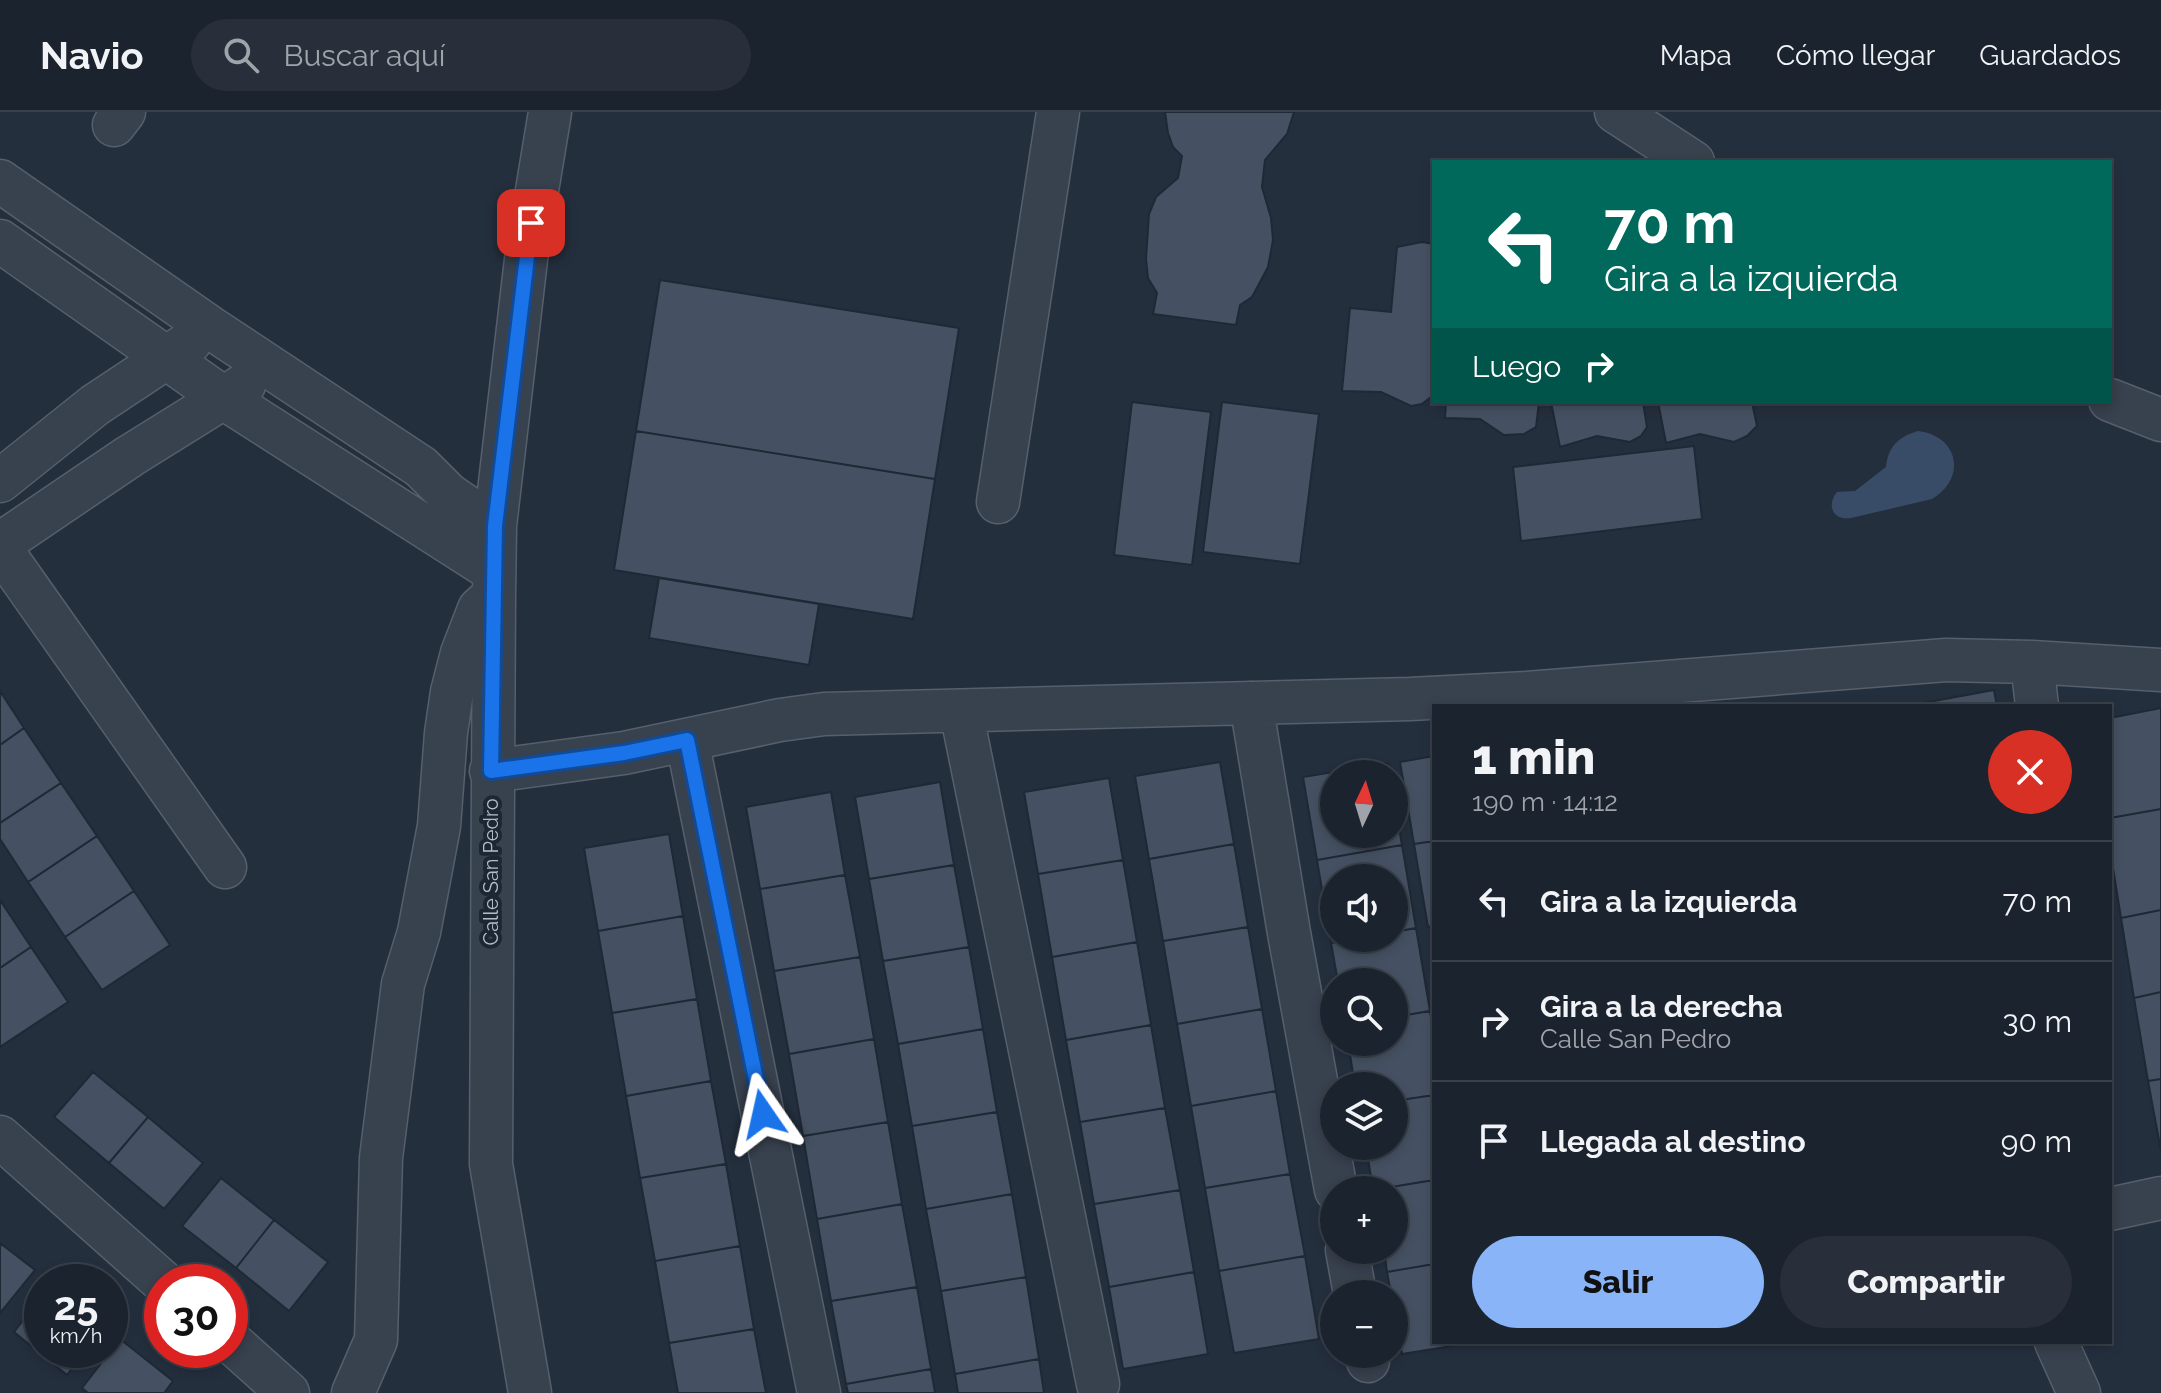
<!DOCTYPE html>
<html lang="es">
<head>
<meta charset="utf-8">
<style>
  :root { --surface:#1b232e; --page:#282f3a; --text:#f1f3f6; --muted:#a0a4aa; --line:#39404a; --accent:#8ab4f8 }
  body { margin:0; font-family:Raleway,sans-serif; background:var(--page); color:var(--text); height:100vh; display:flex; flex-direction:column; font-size:30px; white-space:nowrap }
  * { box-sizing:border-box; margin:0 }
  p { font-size:26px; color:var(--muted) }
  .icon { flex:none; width:44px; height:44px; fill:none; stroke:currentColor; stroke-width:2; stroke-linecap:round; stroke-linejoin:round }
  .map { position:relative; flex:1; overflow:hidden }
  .sheet { position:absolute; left:1432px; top:592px; width:680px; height:640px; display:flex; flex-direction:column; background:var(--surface); border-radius:0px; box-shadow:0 4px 12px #0003,0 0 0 2px var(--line) }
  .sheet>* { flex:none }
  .banner { position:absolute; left:1432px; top:48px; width:680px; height:244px; border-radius:0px; box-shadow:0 4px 12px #0003,0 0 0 2px var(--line); background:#00695c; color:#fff; overflow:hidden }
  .needle { width:52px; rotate:4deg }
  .controls { position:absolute; left:1320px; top:648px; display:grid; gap:16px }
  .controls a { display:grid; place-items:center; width:88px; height:88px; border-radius:50%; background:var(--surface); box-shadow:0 4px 12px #0003,0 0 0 2px var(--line); font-size:40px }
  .speed { position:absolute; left:24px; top:1152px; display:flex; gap:16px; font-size:40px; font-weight:700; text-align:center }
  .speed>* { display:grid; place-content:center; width:104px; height:104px; border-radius:50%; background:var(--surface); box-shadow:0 4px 12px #0003,0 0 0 2px var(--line); line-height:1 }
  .speed small { font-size:20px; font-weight:400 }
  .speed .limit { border:12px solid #d22; background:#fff; color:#111 }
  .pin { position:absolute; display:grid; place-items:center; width:68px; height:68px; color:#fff; margin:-34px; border-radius:16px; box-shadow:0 4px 12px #0006 }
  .me { position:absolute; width:88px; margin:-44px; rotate:349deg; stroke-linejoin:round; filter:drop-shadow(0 0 6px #0008) }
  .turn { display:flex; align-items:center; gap:28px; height:168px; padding:0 40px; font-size:36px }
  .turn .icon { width:104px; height:104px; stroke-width:2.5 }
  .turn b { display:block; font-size:56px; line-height:68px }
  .then { display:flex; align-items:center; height:76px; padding:0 40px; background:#0003; gap:16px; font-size:30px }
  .round { display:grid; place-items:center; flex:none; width:84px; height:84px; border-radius:42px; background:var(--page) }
  .head { display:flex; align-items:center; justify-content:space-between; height:136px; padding:0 40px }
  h1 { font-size:48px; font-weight:800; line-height:60px }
  .cta { display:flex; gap:16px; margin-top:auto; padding:16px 40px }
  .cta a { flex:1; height:92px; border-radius:48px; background:var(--accent); color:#111; font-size:32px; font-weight:800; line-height:92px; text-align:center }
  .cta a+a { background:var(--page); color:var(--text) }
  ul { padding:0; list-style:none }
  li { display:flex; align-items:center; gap:24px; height:120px; padding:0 40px; border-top:2px solid var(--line) }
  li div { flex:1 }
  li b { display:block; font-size:30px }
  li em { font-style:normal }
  header { display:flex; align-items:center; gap:48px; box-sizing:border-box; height:112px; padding:0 40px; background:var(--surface); border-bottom:2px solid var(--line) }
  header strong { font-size:38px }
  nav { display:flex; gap:44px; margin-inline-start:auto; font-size:28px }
  .search { width:560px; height:72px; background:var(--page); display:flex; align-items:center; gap:20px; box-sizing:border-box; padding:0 28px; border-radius:44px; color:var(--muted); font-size:30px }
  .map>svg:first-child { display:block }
</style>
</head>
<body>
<header>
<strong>Navio</strong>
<div class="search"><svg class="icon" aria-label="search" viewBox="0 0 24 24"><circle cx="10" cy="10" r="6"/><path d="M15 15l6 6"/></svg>Buscar aquí</div>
<nav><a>Mapa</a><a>Cómo llegar</a><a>Guardados</a></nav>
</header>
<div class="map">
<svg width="2161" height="1281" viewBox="0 0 2161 1281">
  <rect width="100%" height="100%" fill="#242f3e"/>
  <path fill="#394c67" d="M1918,319c41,5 49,47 14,68l-81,19c-18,3 -25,-13 -14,-26l18,-1 31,-24c2,-20 12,-30 32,-36z"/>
  <path fill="#455162" stroke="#1f2835" stroke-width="2" d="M1165,0h129l-7,22 -22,26 -3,27 9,31 2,22 -5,27 -16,30 -12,8 -4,20 -83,-11 4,-21 -9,-15 -2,-19 3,-45 7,-17 22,-19 4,-22 -9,-9 -5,-14z
    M1422,130l12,2v128l-3,25 -9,7 -11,2 -30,-14 -39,-1 8,-83 41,4 6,-65z
    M660,168l299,48 -24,151 -299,-48z
    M1132,290l79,10 -19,153 -78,-10z
    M1222,290l97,12 -19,150 -97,-12z
    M1446,290h93l-3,25 -12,7 -20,1 -24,-16 -35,-1z
    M1551,290h92l4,25 -6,9 -11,6 -33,-6 -37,11z
    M1658,290h94l5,24 -10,10 -13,6 -34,-8 -34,9z
    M636,319l299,48 -22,140 -299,-49z
    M1694,334l8,73 -181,22 -8,-74z
    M659,466l160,26 -10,61 -160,-27z
    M1994,578l3,16h-85v-1z
    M0,579l24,37 -24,17z
    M2161,596v101l-51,9v-100z
    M24,616l37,55 -61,40v-78z
    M1434,644v85l-20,3 -14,-82z
    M1220,650l14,82 -85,15 -14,-83z
    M1388,651l2,11h-56v60h60v-34l8,45 -85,15 -14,-83z
    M1109,666l14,82 -85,14 -14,-82z
    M940,670l14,83 -85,14 -14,-82z
    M61,671l36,53 -69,46 -28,-43v-16z
    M831,680l14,83 -85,14 -14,-82z
    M2161,697v101l-40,8 -11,-68v-32z
    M669,722l14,82 -85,15 -14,-83z
    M97,724l37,55 -69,46 -37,-55z
    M1434,729v85l-6,1 -14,-83z
    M1234,732l14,83 -85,14 -14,-82z
    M1402,733l14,83 -22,4v-54h-60v60h25l-28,5 -14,-83z
    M1123,748l14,82 -85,15 -14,-83z
    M954,753l15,82 -86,14 -14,-82z
    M845,763l15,82 -86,14 -14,-82z
    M134,779l36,54 -68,45 -37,-53z
    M0,788l31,47 -31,21z
    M2161,798v82l-27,6 -13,-80z
    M683,804l14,83 -85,14 -14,-82z
    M1248,815l14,82 -85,15 -14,-83z
    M1416,816l14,83 -36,6v-35h-56l-7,-39 28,-5h35v-6z
    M1137,830l14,83 -85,15 -14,-83z
    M31,835l37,55 -68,45v-79z
    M969,835l14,82 -85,15 -15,-83z
    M860,845l14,82 -85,15 -15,-83z
    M2161,880v87l-13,2 -14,-83z
    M697,887l14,82 -85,15 -14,-83z
    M1262,897l14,82 -85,15 -14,-82z
    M1430,899l4,23v61l-40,6v-15h-39l-7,-44h46v-25z
    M1151,913l14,83 -85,14 -14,-82z
    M983,917l14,83 -85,14 -14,-82z
    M874,927l14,83 -85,14 -14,-82z
    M93,960l55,45 -39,46 -55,-46z
    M2161,967v72l-13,-70z
    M711,969l15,83 -86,14 -14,-82z
    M1276,979l14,83 -85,14 -14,-82z
    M1434,983v85l-61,10 -7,-44h28v-45z
    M1165,996l15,82 -86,14 -14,-82z
    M997,1000l15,82 -86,15 -14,-83z
    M148,1005l55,46 -39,46 -55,-46z
    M888,1010l14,82 -85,15 -14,-83z
    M726,1052l14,82 -85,15 -15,-83z
    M1290,1062l15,82 -86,15 -14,-83z
    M221,1066l53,42 -38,48 -54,-42z
    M1434,1068v84l-47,8 -3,-22h10v-60h-21z
    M1180,1078l14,82 -85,15 -15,-83z
    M1012,1082l14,83 -85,14 -15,-82z
    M902,1092l15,83 -86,14 -14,-82z
    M274,1108l54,42 -39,49 -53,-43z
    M0,1131l35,27 -35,43z
    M740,1134l14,83 -85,14 -14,-82z
    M1305,1144l14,83 -85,14 -15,-82z
    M1434,1152v78h43l-75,12 -8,-45v-15h-3l-4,-22z
    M1194,1160l14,82 -85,15 -14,-82z
    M1026,1165l13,82 -84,15 -14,-83z
    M917,1175l14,82 -85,15 -15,-83z
    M42,1184v54h44l-19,25 -53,-43z
    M754,1217l12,64h-88l-9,-50z
    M120,1227l53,42 -9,12h-76l-6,-5z
    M1039,1247l5,34h-86l-3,-19z
    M931,1257l4,24h-87l-2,-9z"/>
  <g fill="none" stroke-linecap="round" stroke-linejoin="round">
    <g stroke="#565f6c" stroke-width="45">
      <path id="minor" d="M1616,0l77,50
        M114,13l10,-13
        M0,69l211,147 210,139 27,27 47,32
        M0,129l225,158 269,172
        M2110,288l51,20
        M0,369l95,-76 95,-63
        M998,390l60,-390
        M0,432l130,-88 114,-71
        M0,436l225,319
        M2032,550l5,44
        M1251,591l38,230 47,257
        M961,599l137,673
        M687,628l132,653
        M491,659l133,-18 156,-33 44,-6 586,-15 117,-6 419,-33 86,2 129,8
        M0,1025l163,145
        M2110,1097l51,-11
        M1347,1138l8,44
        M230,1229l58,52
        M2056,1230l23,51
        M1366,1242l2,7
        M353,1281l23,-53 5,-182 22,-174 16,-52 20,-106 7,-93 6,-41 10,-39 17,-44 11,-10
        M530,1281l-39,-229 3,-568 1,-70 32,-275 23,-139"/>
    </g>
    <use href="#minor" stroke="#38414e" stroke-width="42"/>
  </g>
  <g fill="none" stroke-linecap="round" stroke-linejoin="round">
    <g stroke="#114b97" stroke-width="20">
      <path id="route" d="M531,111l-36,303 -4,245 133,-18 63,-13 76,374"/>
    </g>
    <use href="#route" stroke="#1a73e8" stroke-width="14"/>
  </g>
  <g text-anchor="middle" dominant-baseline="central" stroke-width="8" stroke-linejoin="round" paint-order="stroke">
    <g font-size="20" fill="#b4bcc9" stroke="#1d2633">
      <text transform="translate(491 760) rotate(-90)">Calle San Pedro</text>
    </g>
  </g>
</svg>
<div class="controls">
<a><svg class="needle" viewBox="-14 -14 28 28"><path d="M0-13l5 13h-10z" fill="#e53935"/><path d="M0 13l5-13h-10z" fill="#a0a4aa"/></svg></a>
<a><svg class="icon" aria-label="sound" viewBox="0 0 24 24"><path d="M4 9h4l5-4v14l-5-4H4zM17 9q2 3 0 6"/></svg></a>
<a><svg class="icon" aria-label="search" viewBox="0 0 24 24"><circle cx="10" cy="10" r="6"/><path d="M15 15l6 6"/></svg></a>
<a><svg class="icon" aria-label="layers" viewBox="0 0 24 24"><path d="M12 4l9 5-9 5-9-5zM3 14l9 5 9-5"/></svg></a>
<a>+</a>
<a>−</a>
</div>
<div class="speed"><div>25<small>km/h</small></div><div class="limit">30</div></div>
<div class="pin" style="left:531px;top:111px;background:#d93025"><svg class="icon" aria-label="arrive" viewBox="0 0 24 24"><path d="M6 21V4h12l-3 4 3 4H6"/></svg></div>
<svg class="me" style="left:763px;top:1002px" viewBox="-20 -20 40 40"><path d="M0-17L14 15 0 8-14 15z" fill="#1a73e8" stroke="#fff" stroke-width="4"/></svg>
<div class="banner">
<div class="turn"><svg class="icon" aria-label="left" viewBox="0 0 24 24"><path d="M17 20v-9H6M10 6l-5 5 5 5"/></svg><div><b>70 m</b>Gira a la izquierda</div></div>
<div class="then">Luego<svg class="icon" aria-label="right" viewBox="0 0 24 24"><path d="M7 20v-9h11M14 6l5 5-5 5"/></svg></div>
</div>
<section class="sheet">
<div class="head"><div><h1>1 min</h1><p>190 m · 14:12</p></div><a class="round" style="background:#d93025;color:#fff"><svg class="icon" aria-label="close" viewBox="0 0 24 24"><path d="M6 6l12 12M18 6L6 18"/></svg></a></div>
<ul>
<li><svg class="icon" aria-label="left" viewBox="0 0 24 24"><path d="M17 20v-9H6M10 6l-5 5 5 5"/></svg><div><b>Gira a la izquierda</b></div><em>70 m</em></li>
<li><svg class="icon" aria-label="right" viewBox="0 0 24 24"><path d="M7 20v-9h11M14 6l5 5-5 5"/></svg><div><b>Gira a la derecha</b><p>Calle San Pedro</p></div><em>30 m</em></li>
<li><svg class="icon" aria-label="arrive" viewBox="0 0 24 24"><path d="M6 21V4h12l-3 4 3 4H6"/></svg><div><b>Llegada al destino</b></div><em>90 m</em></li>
</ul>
<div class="cta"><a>Salir</a><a>Compartir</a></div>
</section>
</div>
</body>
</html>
